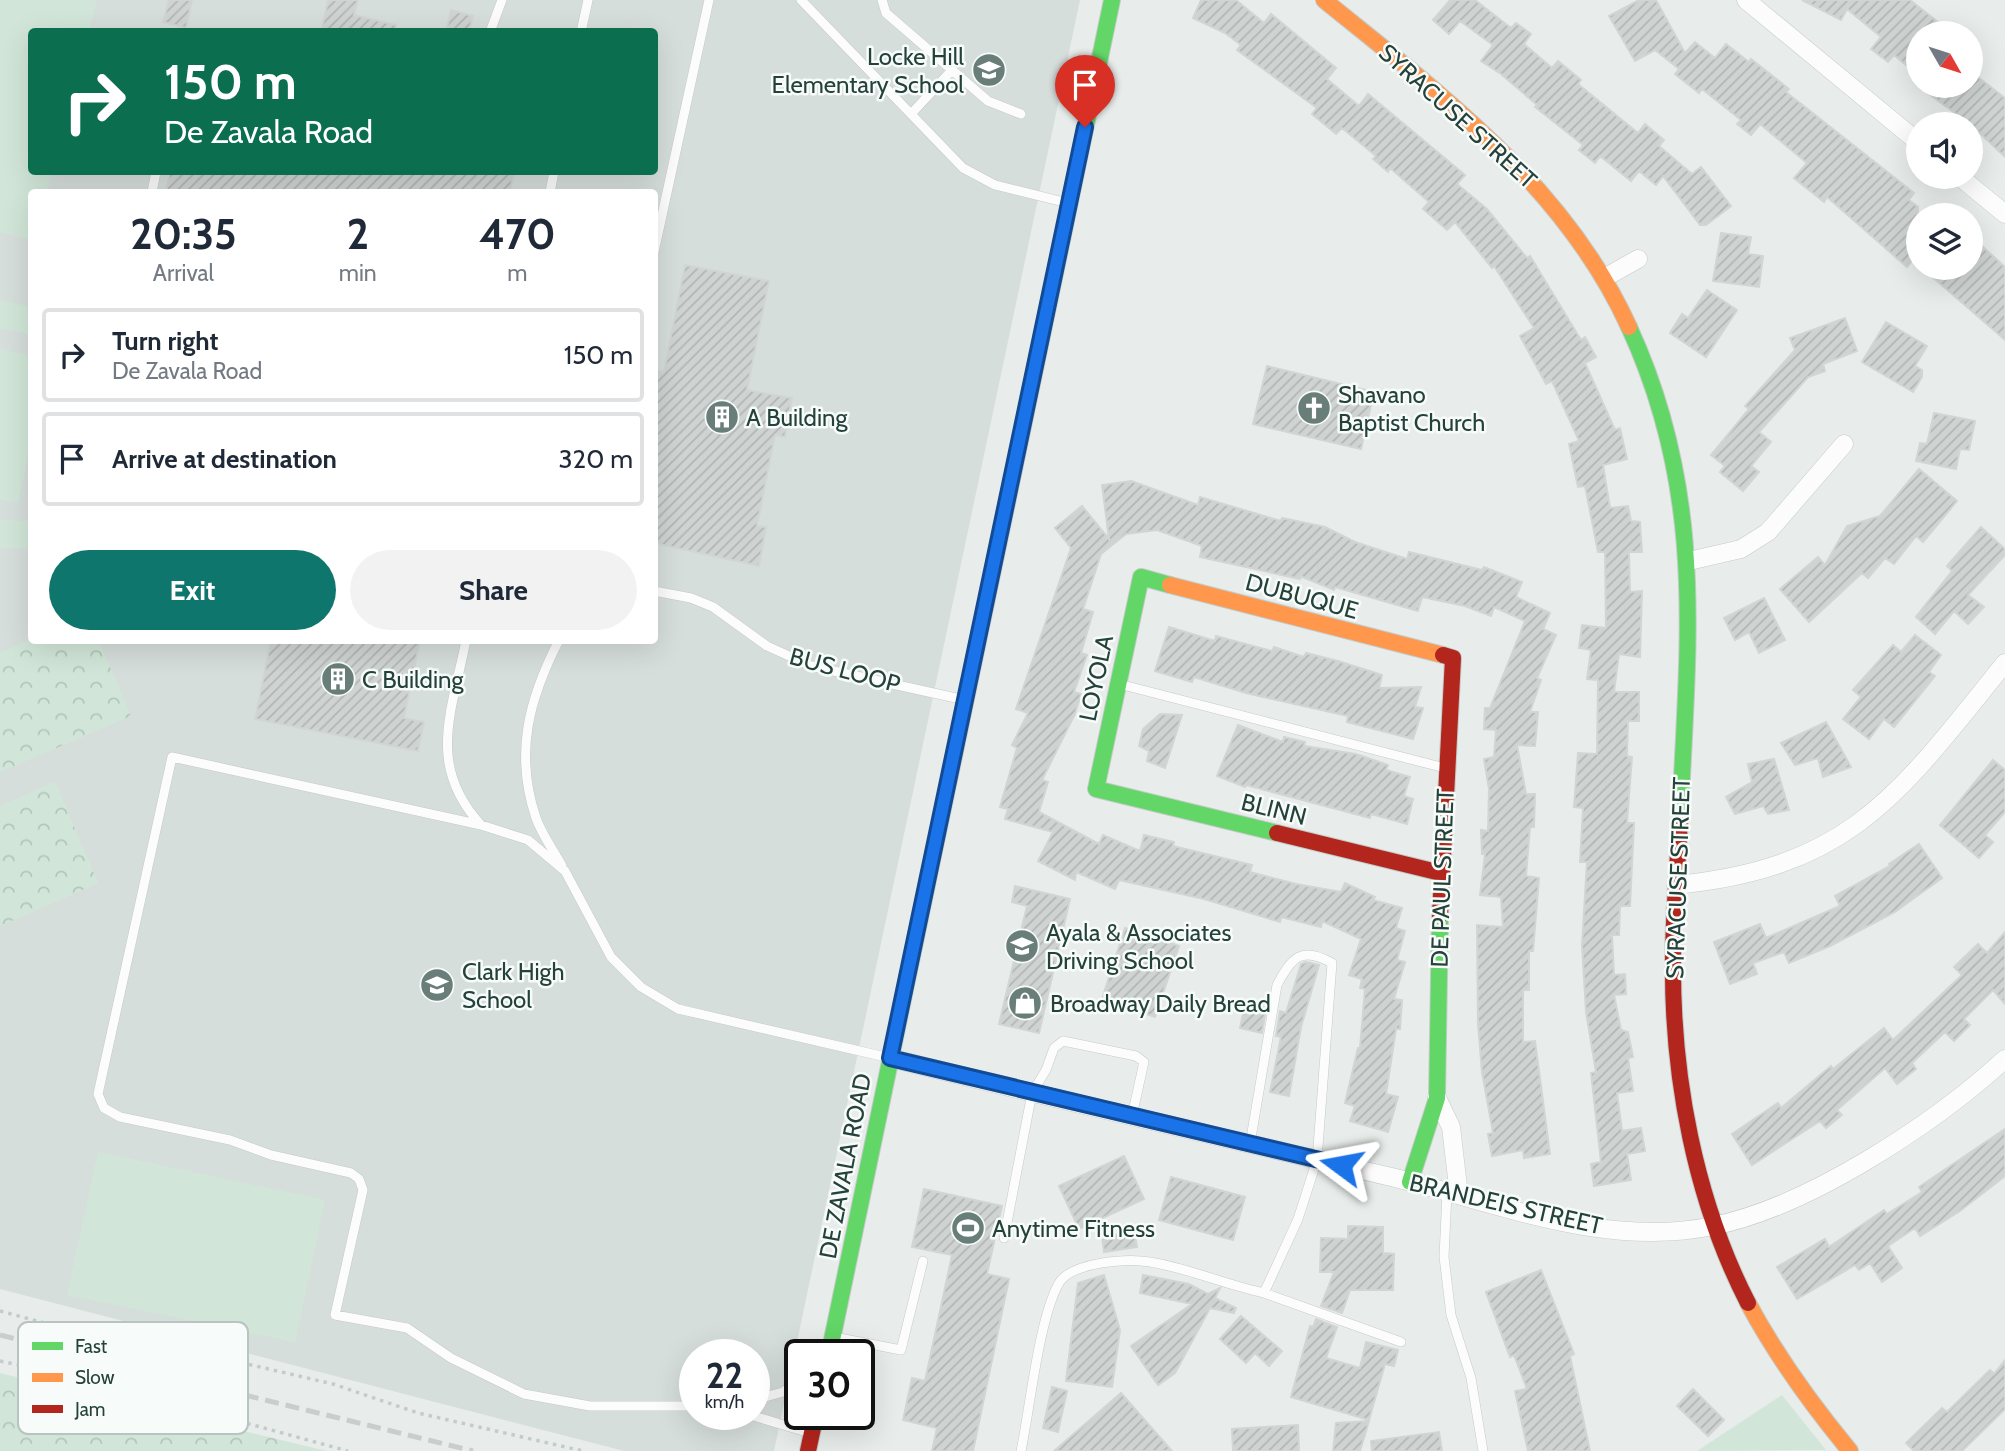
<!DOCTYPE html>
<html lang="en">
<head>
<meta charset="utf-8">
<style>
  :root { --surface:#fff; --page:#f2f2f3; --text:#1f2937; --muted:#747a83; --line:#e0e1e3; --accent:#0f766e }
  body { margin:0; font-family:Cabin,sans-serif; background:var(--page); color:var(--text); height:100vh; display:flex; flex-direction:column; font-size:26px; white-space:nowrap }
  * { box-sizing:border-box; margin:0 }
  p { font-size:23px; color:var(--muted) }
  .icon { flex:none; width:38px; height:38px; fill:none; stroke:currentColor; stroke-width:2; stroke-linecap:round; stroke-linejoin:round }
  .map { position:relative; flex:1; overflow:hidden }
  .sheet { position:absolute; left:28px; top:189px; width:630px; height:455px; display:flex; flex-direction:column; background:var(--surface); border-radius:7px; box-shadow:0 7px 28px #0002 }
  .sheet>* { flex:none }
  .hud { position:absolute; left:28px; top:28px; width:630px; height:147px; border-radius:7px; box-shadow:0 7px 28px #0002; background:#0b6e4f; color:#fff; overflow:hidden }
  .needle { width:46px; rotate:129deg }
  .controls { position:absolute; left:1906px; top:21px; display:grid; gap:14px }
  .controls a { display:grid; place-items:center; width:77px; height:77px; border-radius:50%; background:var(--surface); box-shadow:0 7px 28px #0002; font-size:35px }
  .speed { position:absolute; left:679px; top:1339px; display:flex; gap:14px; font-size:35px; font-weight:700; text-align:center }
  .speed>* { display:grid; place-content:center; width:91px; height:91px; border-radius:50%; background:var(--surface); box-shadow:0 7px 28px #0002; line-height:1 }
  .speed small { font-size:18px; font-weight:400 }
  .speed .limit { border:4px solid #111; border-radius:10px; background:#fff; color:#111 }
  .pin { position:absolute; display:grid; place-items:center; width:60px; height:60px; color:#fff; margin:-72px -30px; border-radius:50% 50% 50% 0; rotate:-45deg; box-shadow:0 0 7px #0007 }
  .pin .icon { rotate:45deg }
  .me { position:absolute; width:77px; margin:-38px; rotate:283deg; stroke-linejoin:round; filter:drop-shadow(0 0 5px #0008) }
  .turn { display:flex; align-items:center; gap:24px; height:147px; padding:0 21px; font-size:32px }
  .turn .icon { width:91px; height:91px; stroke-width:2.5 }
  .turn b { display:block; font-size:49px; line-height:60px }
  .eta { display:flex; justify-content:space-evenly; align-items:center; height:119px; text-align:center }
  .eta b { font-size:42px; font-weight:800; line-height:49px }
  .primary-button { display:flex; gap:14px; margin-top:auto; padding:14px 21px }
  .primary-button a { flex:1; height:80px; border-radius:42px; background:var(--accent); color:#fff; font-size:28px; font-weight:800; line-height:80px; text-align:center }
  .primary-button a+a { background:var(--page); color:var(--text) }
  ul { padding:0; list-style:none }
  li { display:flex; align-items:center; gap:21px; height:94px; margin:0 14px 10px; padding:0 7px; border:4px solid var(--line); border-radius:7px }
  li div { flex:1 }
  li b { display:block; font-size:26px }
  li em { font-style:normal }
  .map>svg:first-child { display:block }
</style>
</head>
<body>
<div class="map">
<svg width="2005" height="1451" viewBox="0 0 2005 1451">
  <defs>
    <pattern id="forest-crowns" width="20" height="18" patternUnits="userSpaceOnUse" patternTransform="scale(1.75)"><rect width="20" height="18" fill="#d1e6d8"/><path d="M2 6a3 3 0 1 1 6 0M12 15a3 3 0 1 1 6 0" fill="none" stroke="#b3c6ba"/></pattern>
    <pattern id="building-hatch" width="6" height="6" patternUnits="userSpaceOnUse" patternTransform="scale(1.75)"><rect width="6" height="6" fill="#cfd4d2"/><path d="M-1 1l2-2M0 6l6-6M5 7l2-2" fill="none" stroke="#b2b7b5"/></pattern>
  </defs>
  <rect width="100%" height="100%" fill="#e8edeb"/>
  <path fill="#d6dedb" fill-rule="evenodd" d="M0,0h1080l-306,1451h-150l-624,-162zM32,32h622v140h-622zM32,192h622v448h-622zM695,1354h59v60h-59z"/>
  <path fill="#d1e6d8" d="M0,0h97l-8,31 -57,1v140h20l-5,20h-15l-1,48 -31,-8z
    M0,300l31,7v28l-31,-7z
    M0,349l31,7v83l-13,64 -18,-4z
    M0,520l31,1v27h-31z
    M98,1152l227,48 -30,142 -228,-47z
    M1782,1395l44,55 -129,1z"/>
  <path fill="url(#forest-crowns)" d="M31,639l68,2 32,75 -131,56v-119z
    M55,782l43,101 -98,43v-120z
    M0,1373l327,78h-327z"/>
  <path fill="url(#building-hatch)" stroke="#d1d6d4" stroke-width="2" d="M169,0h23l-6,28 -23,-6z
    M328,0h30l-4,15 42,10 -1,7h-74z
    M1201,0h35l28,23 7,-9 65,54 -9,11 32,27 9,-12 97,81 -8,9 30,25 40,49 3,-2 51,84 4,-3 11,20 -11,6 30,67 5,-2 7,31 -24,6 7,43 18,-2 3,15 9,1 2,30h-13l1,40 12,-1 -2,66 -21,-3 -5,38h25v29h-11l-1,35 5,1 -5,66h7l-4,83h-10l-1,29h-7l2,40 11,-1 1,20 -12,1 7,35 7,2 5,25 -5,1 5,33 -16,2 5,38 19,-3 4,23 -18,3 4,26 -37,6 -3,-22 10,-2 -10,-89 5,-1 -10,-60 -4,-67 5,-83h-7l3,-54 -9,-1 4,-54 19,1 1,-74 -11,-1 4,-29 -12,-2 3,-23 24,3 -1,-76h-7l-13,-66 -7,1 -9,-43 10,-3 -27,-60 -6,3 -26,-48 14,-8 -40,-62 -2,2 -37,-46 -8,8 -24,-21 6,-7 -39,-34 -2,4 -15,-13 3,-3 -34,-28 -6,6 -24,-20 5,-6 -80,-58 4,-5 -16,-12 -32,-15z
    M1450,0h25l36,28 5,-5 15,11 -7,10 28,24 6,-7 23,19 -3,4 60,49 7,-9 19,16 -5,6 33,28 9,-7 30,39 -25,19h-6l-37,-49 -7,9 -17,-14 -8,10 -31,-25 -5,7 -16,-13 4,-5 -48,-38 2,-2 -36,-31 -20,-13 12,-16 -33,-24 -11,13 -16,-14z
    M1639,0h17l29,53 10,-11 20,16 11,-14 23,18 2,-3 38,30 -3,3 128,101 -5,7 9,7v46l-11,14 -80,-70 -3,5 -30,-24 13,-15 -47,-39 -9,11 -14,-11 4,-4 -39,-31 -3,4 -24,-19 4,-5 -24,-19 -20,11 -26,-45z
    M1802,0h108l42,33h-34v42l-24,-20 -6,7 -17,-13 10,-12 -34,-28 -6,11z
    M451,10l22,6 -4,16h-23z
    M1970,71l35,27v59l-35,-33 -52,-38h52z
    M170,172h344l-4,20h-344z
    M1721,233l30,4 -3,17 15,2 -4,31 -46,-6z
    M1970,246l9,6 4,-5 22,20v73l-83,-72h48z
    M685,265l84,16 -22,109 45,8 -7,39 -10,-2 -18,91 9,1 -7,39 -105,-23v-173l10,2z
    M1707,290l30,20 -31,47 -36,-24 12,-19 6,4z
    M1845,318l12,33 -34,13 2,7 -17,6 -49,55 12,10 -20,24 8,6 -16,19 -23,-19 5,-6 -14,-11 38,-46 -4,-3 50,-56 -5,-12z
    M1886,322l41,24 -12,20 7,4v7l-9,15 -51,-30z
    M1267,366l107,26 -13,57 -108,-25z
    M1934,413l41,8 -6,29 -9,-1 -4,20 -40,-8 4,-18 7,1z
    M1919,469l38,32 -34,41 -7,-6 -22,28 -9,-6 -17,20 -6,-5 -53,49 -29,-33 38,-32 7,8 22,-39 33,-10z
    M1131,481l67,24 2,-8 81,24 1,-3 43,9 30,15 52,17 2,-7 73,18 2,-3 38,15 -6,15 34,16 -7,16 13,6 -19,43 4,2 -11,32h8l-3,34 -18,-1 9,49h9l-1,33h-4l-4,49 13,2 -6,73h-4v39h-6v52l12,-1 15,113 -26,4 -1,-8 -31,6 -4,-22 5,-1 -11,-61 -4,-48 -1,-99 26,2 -2,-30 -21,-2 5,-41h-3l-1,-24 7,1 1,-42 -5,-30 10,-2 2,-27 -12,-1 1,-21h5l35,-87 -31,-14 -3,9 -26,-10 -43,-9 -4,14 -83,-24 -1,3 -34,-14v3l-100,-22 2,-11 -45,-16 -31,4 -25,20 -18,55 10,3 -12,41 6,2 -13,37 7,2 -6,20 -33,66 6,2 -9,30 60,32 4,-9 37,16 4,-16 30,7 -1,4 79,19 -2,7 46,12 45,8 4,-9 30,14 -2,3 29,8 -6,20 9,3 -8,29 8,2 -11,37 8,1 -2,29h-4l-10,65 12,3 -10,35 -38,-11 5,-15 -10,-3 13,-55h2l5,-59 -5,-1 2,-9 -13,-4 12,-36 -39,-18 -1,6 -40,-10 -1,5 -76,-23 -85,-19 -4,9 -39,-17 -1,8 -37,-19 15,-29 -48,-13 3,-10 -8,-2 17,-59 -5,-3 16,-32 -12,-4 55,-161 -16,-20 27,-22 27,33 -7,-54z
    M1981,527l24,22v6l-37,40 16,12 -16,17 -14,-13 -19,23 -19,-17 36,-46 -5,-5z
    M1764,598l21,42 -26,13 -10,-21 -14,8 -11,-22z
    M1169,627l46,14 1,-5 56,15 2,-4 30,10 2,-4 32,8 44,14 -3,13 42,-1 -6,20 8,1 -10,31 -66,-17 1,-6 -102,-23 -52,-16 -2,5 -37,-11z
    M1915,635l26,20 -12,17 6,4 -41,51 -10,-8 -15,20 -26,-20 18,-22 -8,-7 40,-45 8,7z
    M271,640h149l-16,78 20,4 -6,29 -163,-32z
    M1160,714l22,1 -17,53 -18,-7 2,-10 -10,-5 4,-17z
    M1826,722l25,45 -28,10 -5,-19 -23,7 -14,-22z
    M1238,725l45,17 1,-5 21,5 -1,4 52,8 32,11 -2,5 24,7 -6,19 9,3 -6,25 -36,-10 -1,4 -124,-33 -1,2 -28,-11z
    M1774,759l15,51 -21,4 -5,-8 -28,8 -9,-17 26,-15 -4,-18z
    M1993,760l12,10v42l-20,23 8,7 -14,16 -39,-33z
    M1919,844l23,34 -47,34 -65,34 -41,17 -5,-11 -31,11 4,11 -27,10 -16,-42 46,-18 6,14 74,-32 -5,-10 55,-30 -1,-2z
    M1015,886l55,13 -31,134 -40,-9 28,-118 -15,-4z
    M1125,928l54,18 -24,71 -53,-18z
    M2005,932v72l-12,-14 -29,29 6,6 -16,16 -9,-9 -33,31 4,6 -19,15 -12,-16 -48,42 5,5 -16,13 -6,-7 -68,44 -20,-31 46,-31 3,5 50,-42 2,3 51,-41 9,12 69,-65 -8,-8 24,-23 9,9z
    M1306,962l13,3 -18,62 -12,69 -19,-4 11,-55 -5,-1 4,-25 6,2 15,-49z
    M1245,1004l21,4 -4,25 -22,-5z
    M2005,1129v47l-45,35 -40,25 -5,-8 -27,18 14,22 -20,14 -12,-19 -11,7 -4,-5 -58,34 -20,-32 48,-28 4,8 55,-37 3,4 35,-22 -3,-5z
    M1124,1156l20,43 -65,30 -20,-43z
    M1171,1177l74,20 -12,43 -74,-20z
    M924,1189l78,17 -15,68 22,5 -36,172h-41l5,-23 -34,-8 9,-42 13,3 27,-126 -40,-8z
    M1348,1226l35,1v26l11,1 -1,36h-43l-8,23 -21,-7 13,-34h-14l1,-34 27,1z
    M1134,1232l3,15 -33,5 -2,-16z
    M1541,1270l33,84 -4,2 20,95h-62l-13,-60 12,-2 -13,-34 -4,2 -24,-65z
    M1104,1275l16,55 -8,57 -46,-6 12,-98z
    M1143,1275l46,9 19,10 12,-6 -5,10 21,10 -2,5 -24,-5 -35,65 -17,12 -27,-39 61,-42 -52,-11z
    M1241,1316l41,35 -13,15 -14,-13 -9,10 -26,-24z
    M1316,1319l21,8 -11,31 34,10 6,-26 32,8 -4,16 -9,-2 -16,56 -78,-23 19,-71 3,1z
    M2005,1360v49l-43,42h-48l-8,-8 36,-35 5,4 43,-42 4,4z
    M1052,1387l15,4 -9,41 -15,-4z
    M1693,1389l31,31 -16,16 -31,-30z
    M1121,1393l51,58h-118z
    M1369,1421l-9,30h-27l3,-28z
    M1298,1425l1,26h-66l-1,-22z
    M1439,1432l3,19h-70l-1,-10z"/>
  <g fill="none" stroke-linecap="round" stroke-linejoin="round">
    <g stroke="#c5cac8" stroke-width="10">
      <path id="lane" d="M801,0l162,168 32,17 73,18
        M882,0l4,13 102,88 33,13
        M490,32l12,-32
        M581,32l7,-32
        M911,114l41,-44
        M152,192l4,-20
        M550,192l4,-20
        M654,252l55,-252
        M654,591l37,7 22,9 54,39 44,20 154,34
        M466,640c-14,72 -40,125 15,185
        M559,640c-30,59 -45,113 -23,178 6,17 18,33 26,48
        M1119,684l326,84
        M1447,1193l-3,64 7,58 20,63 12,73
        M1004,1238l28,-145 14,-23 8,-22 9,-7 73,15 8,6 -12,54
        M1264,1293l137,49
        M834,1337l67,13 22,-89
        M754,1400l29,-8 17,-13
        M695,1406h-105l-66,-12 -73,-36 -44,-30 -72,-13 28,-125 -4,-11 -8,-6 -80,-18 -41,-15 -110,-23 -16,-9 -6,-14 74,-337 309,68 47,15 37,31 46,86 30,30 37,22 212,49
        M747,1414l63,19
        M1021,1451c9,-43 18,-133 38,-168 13,-21 69,-25 91,-21 38,6 76,23 114,31l34,-74 19,-59 15,-197c-31,-17 -40,-6 -55,22l-27,159"/>
    </g>
    <g stroke="#c5cac8" stroke-width="19">
      <path id="street" d="M1746,0l172,142
        M1960,177l45,37
        M1606,277l32,-18
        M1689,561l52,-12 27,-17 76,-88
        M1676,885c177,-17 225,-94 329,-222
        M890,1058c165,41 331,79 497,118 106,25 216,73 326,50 95,-19 221,-102 292,-167
        M1437,1098l14,29 8,68"/>
    </g>
    <g stroke="#c3cbc8" stroke-width="18">
      <path id="fast" d="M1629,327c77,167 59,313 51,490
        M1039,350l73,-350
        M1170,585l-29,-8 -45,212 181,44
        M1410,1182l27,-84 3,-183
        M829,1354l91,-436"/>
    </g>
    <g stroke="#c3cbc8" stroke-width="18">
      <path id="slow" d="M1324,0c117,95 241,186 305,327
        M1170,585l273,70
        M920,918l119,-568
        M1748,1303c29,54 63,101 102,148"/>
    </g>
    <g stroke="#c3cbc8" stroke-width="18">
      <path id="jam" d="M1680,817c-2,48 -7,97 -7,145 -1,115 22,238 75,341
        M1277,833l164,40
        M1440,915l13,-257 -10,-3
        M808,1451l8,-37"/>
    </g>
    <path stroke="#c3ccca" stroke-width="3.5" stroke-dasharray="3.5 5" stroke-linecap="butt" d="M0,1311l93,25 77,10 163,38 85,29 165,38
      M0,1361l93,20 255,70"/>
    <use href="#lane" stroke="#fcfcfc" stroke-width="9"/>
    <use href="#street" stroke="#fcfcfc" stroke-width="18"/>
    <use href="#fast" stroke="#63d668" stroke-width="16"/>
    <use href="#slow" stroke="#ff974d" stroke-width="16"/>
    <use href="#jam" stroke="#b3261e" stroke-width="16"/>
    <path stroke="#c9cdcc" stroke-width="5" stroke-dasharray="14 7" stroke-linecap="butt" d="M0,1335l473,116"/>
  </g>
  <g fill="none" stroke-linecap="round" stroke-linejoin="round">
    <g stroke="#114b97" stroke-width="18">
      <path id="route" d="M1085,127l-195,931 451,107"/>
    </g>
    <use href="#route" stroke="#1a73e8" stroke-width="12"/>
  </g>
  <defs>
    <g id="school-disc" transform="scale(1.75)"><circle r="9.5" fill="#697e78" stroke="#f7fbf9"/><path d="M0-5L7-2L0 1L-7-2ZM-4 1L0 2.5L4 1V4Q0 6-4 4Z" fill="#fff"/></g>
    <g id="church-disc" transform="scale(1.75)"><circle r="9.5" fill="#697e78" stroke="#f7fbf9"/><path d="M-1.2-6h2.4v3.5h3.3v2.4h-3.3V6h-2.4V-.1h-3.3v-2.4h3.3Z" fill="#fff"/></g>
    <g id="building-disc" transform="scale(1.75)"><circle r="9.5" fill="#697e78" stroke="#f7fbf9"/><path d="M-4-6H4V6H1V3H-1V6H-4ZM-2.5-4.3h1.7v1.8h-1.7ZM.8-4.3h1.7v1.8H.8ZM-2.5-1h1.7V.8h-1.7ZM.8-1h1.7V.8H.8Z" fill="#fff"/></g>
    <g id="shop-disc" transform="scale(1.75)"><circle r="9.5" fill="#697e78" stroke="#f7fbf9"/><path d="M-5-2.5h2.3a2.7 3.5 0 0 1 5.4 0H5L5.5 6h-11ZM-1.5-2.5h3a1.5 2.3 0 0 0-3 0Z" fill="#fff"/></g>
    <g id="stadium-disc" transform="scale(1.75)"><circle r="9.5" fill="#697e78" stroke="#f7fbf9"/><path d="M0-5a6.5 5 0 1 0 0 10a6.5 5 0 1 0 0-10ZM-3.5-1.8h7v3.6h-7Z" fill="#fff"/></g>
  </defs>
  <g fill-rule="evenodd">
    <use href="#school-disc" x="989" y="70"/>
    <use href="#church-disc" x="1314" y="408"/>
    <use href="#building-disc" x="722" y="417"/>
    <use href="#building-disc" x="338" y="679"/>
    <use href="#school-disc" x="1022" y="946"/>
    <use href="#school-disc" x="437" y="985"/>
    <use href="#shop-disc" x="1025" y="1003"/>
    <use href="#stadium-disc" x="968" y="1228"/>
  </g>
  <g text-anchor="middle" dominant-baseline="central" stroke-width="5" stroke-linejoin="round" paint-order="stroke">
    <g font-size="24" fill="#24423a" stroke="#f7fbf9" text-anchor="start">
      <text x="964" y="56" text-anchor="end">Locke Hill<tspan x="964" dy="28">Elementary School</tspan></text>
      <text x="1338" y="394">Shavano<tspan x="1338" dy="28">Baptist Church</tspan></text>
      <text x="746" y="417">A Building</text>
      <text x="362" y="679">C Building</text>
      <text x="1046" y="932">Ayala &amp; Associates<tspan x="1046" dy="28">Driving School</tspan></text>
      <text x="462" y="971">Clark High<tspan x="462" dy="28">School</tspan></text>
      <text x="1050" y="1003">Broadway Daily Bread</text>
      <text x="992" y="1228">Anytime Fitness</text>
    </g>
    <g font-size="24" fill="#24423a" stroke="#f7fbf9">
      <text transform="translate(1458 116) rotate(42)">SYRACUSE STREET</text>
      <text transform="translate(1302 596) rotate(15)">DUBUQUE</text>
      <text transform="translate(845 670) rotate(15)">BUS LOOP</text>
      <text transform="translate(1096 678) rotate(-78)">LOYOLA</text>
      <text transform="translate(1274 809) rotate(14)">BLINN</text>
      <text transform="translate(1442 878) rotate(-88)">DE PAUL STREET</text>
      <text transform="translate(1678 878) rotate(-88)">SYRACUSE STREET</text>
      <text transform="translate(845 1166) rotate(-79)">DE ZAVALA ROAD</text>
      <text transform="translate(1506 1204) rotate(13)">BRANDEIS STREET</text>
    </g>
  </g>
  <rect x="18" y="1322" width="230" height="112" rx="10" fill="#f7fbf9" stroke="#b8c4c0" stroke-width="2"/>
  <rect x="32" y="1342" width="31" height="8" fill="#63d668"/>
  <rect x="32" y="1373" width="31" height="9" fill="#ff974d"/>
  <rect x="32" y="1405" width="31" height="8" fill="#b3261e"/>
  <g font-size="19" fill="#24423a">
    <text x="75" y="1353">Fast</text>
    <text x="75" y="1384">Slow</text>
    <text x="75" y="1416">Jam</text>
  </g>
</svg>
<div class="controls">
<a><svg class="needle" viewBox="-14 -14 28 28"><path d="M0-13l5 13h-10z" fill="#e53935"/><path d="M0 13l5-13h-10z" fill="#747a83"/></svg></a>
<a><svg class="icon" aria-label="sound" viewBox="0 0 24 24"><path d="M4 9h4l5-4v14l-5-4H4zM17 9q2 3 0 6"/></svg></a>
<a><svg class="icon" aria-label="layers" viewBox="0 0 24 24"><path d="M12 4l9 5-9 5-9-5zM3 14l9 5 9-5"/></svg></a>
</div>
<div class="speed"><div>22<small>km/h</small></div><div class="limit">30</div></div>
<div class="pin" style="left:1085px;top:127px;background:#d93025"><svg class="icon" aria-label="arrive" viewBox="0 0 24 24"><path d="M6 21V4h12l-3 4 3 4H6"/></svg></div>
<svg class="me" style="left:1341px;top:1165px" viewBox="-20 -20 40 40"><path d="M0-17L14 15 0 8-14 15z" fill="#1a73e8" stroke="#fff" stroke-width="4"/></svg>
<div class="hud">
<div class="turn"><svg class="icon" aria-label="right" viewBox="0 0 24 24"><path d="M7 20v-9h11M14 6l5 5-5 5"/></svg><div><b>150 m</b>De Zavala Road</div></div>
</div>
<section class="sheet">
<div class="eta">
<div><b>20:35</b><p>Arrival</p></div>
<div><b>2</b><p>min</p></div>
<div><b>470</b><p>m</p></div>
</div>
<ul>
<li><svg class="icon" aria-label="right" viewBox="0 0 24 24"><path d="M7 20v-9h11M14 6l5 5-5 5"/></svg><div><b>Turn right</b><p>De Zavala Road</p></div><em>150 m</em></li>
<li><svg class="icon" aria-label="arrive" viewBox="0 0 24 24"><path d="M6 21V4h12l-3 4 3 4H6"/></svg><div><b>Arrive at destination</b></div><em>320 m</em></li>
</ul>
<div class="primary-button"><a>Exit</a><a>Share</a></div>
</section>
</div>
</body>
</html>
